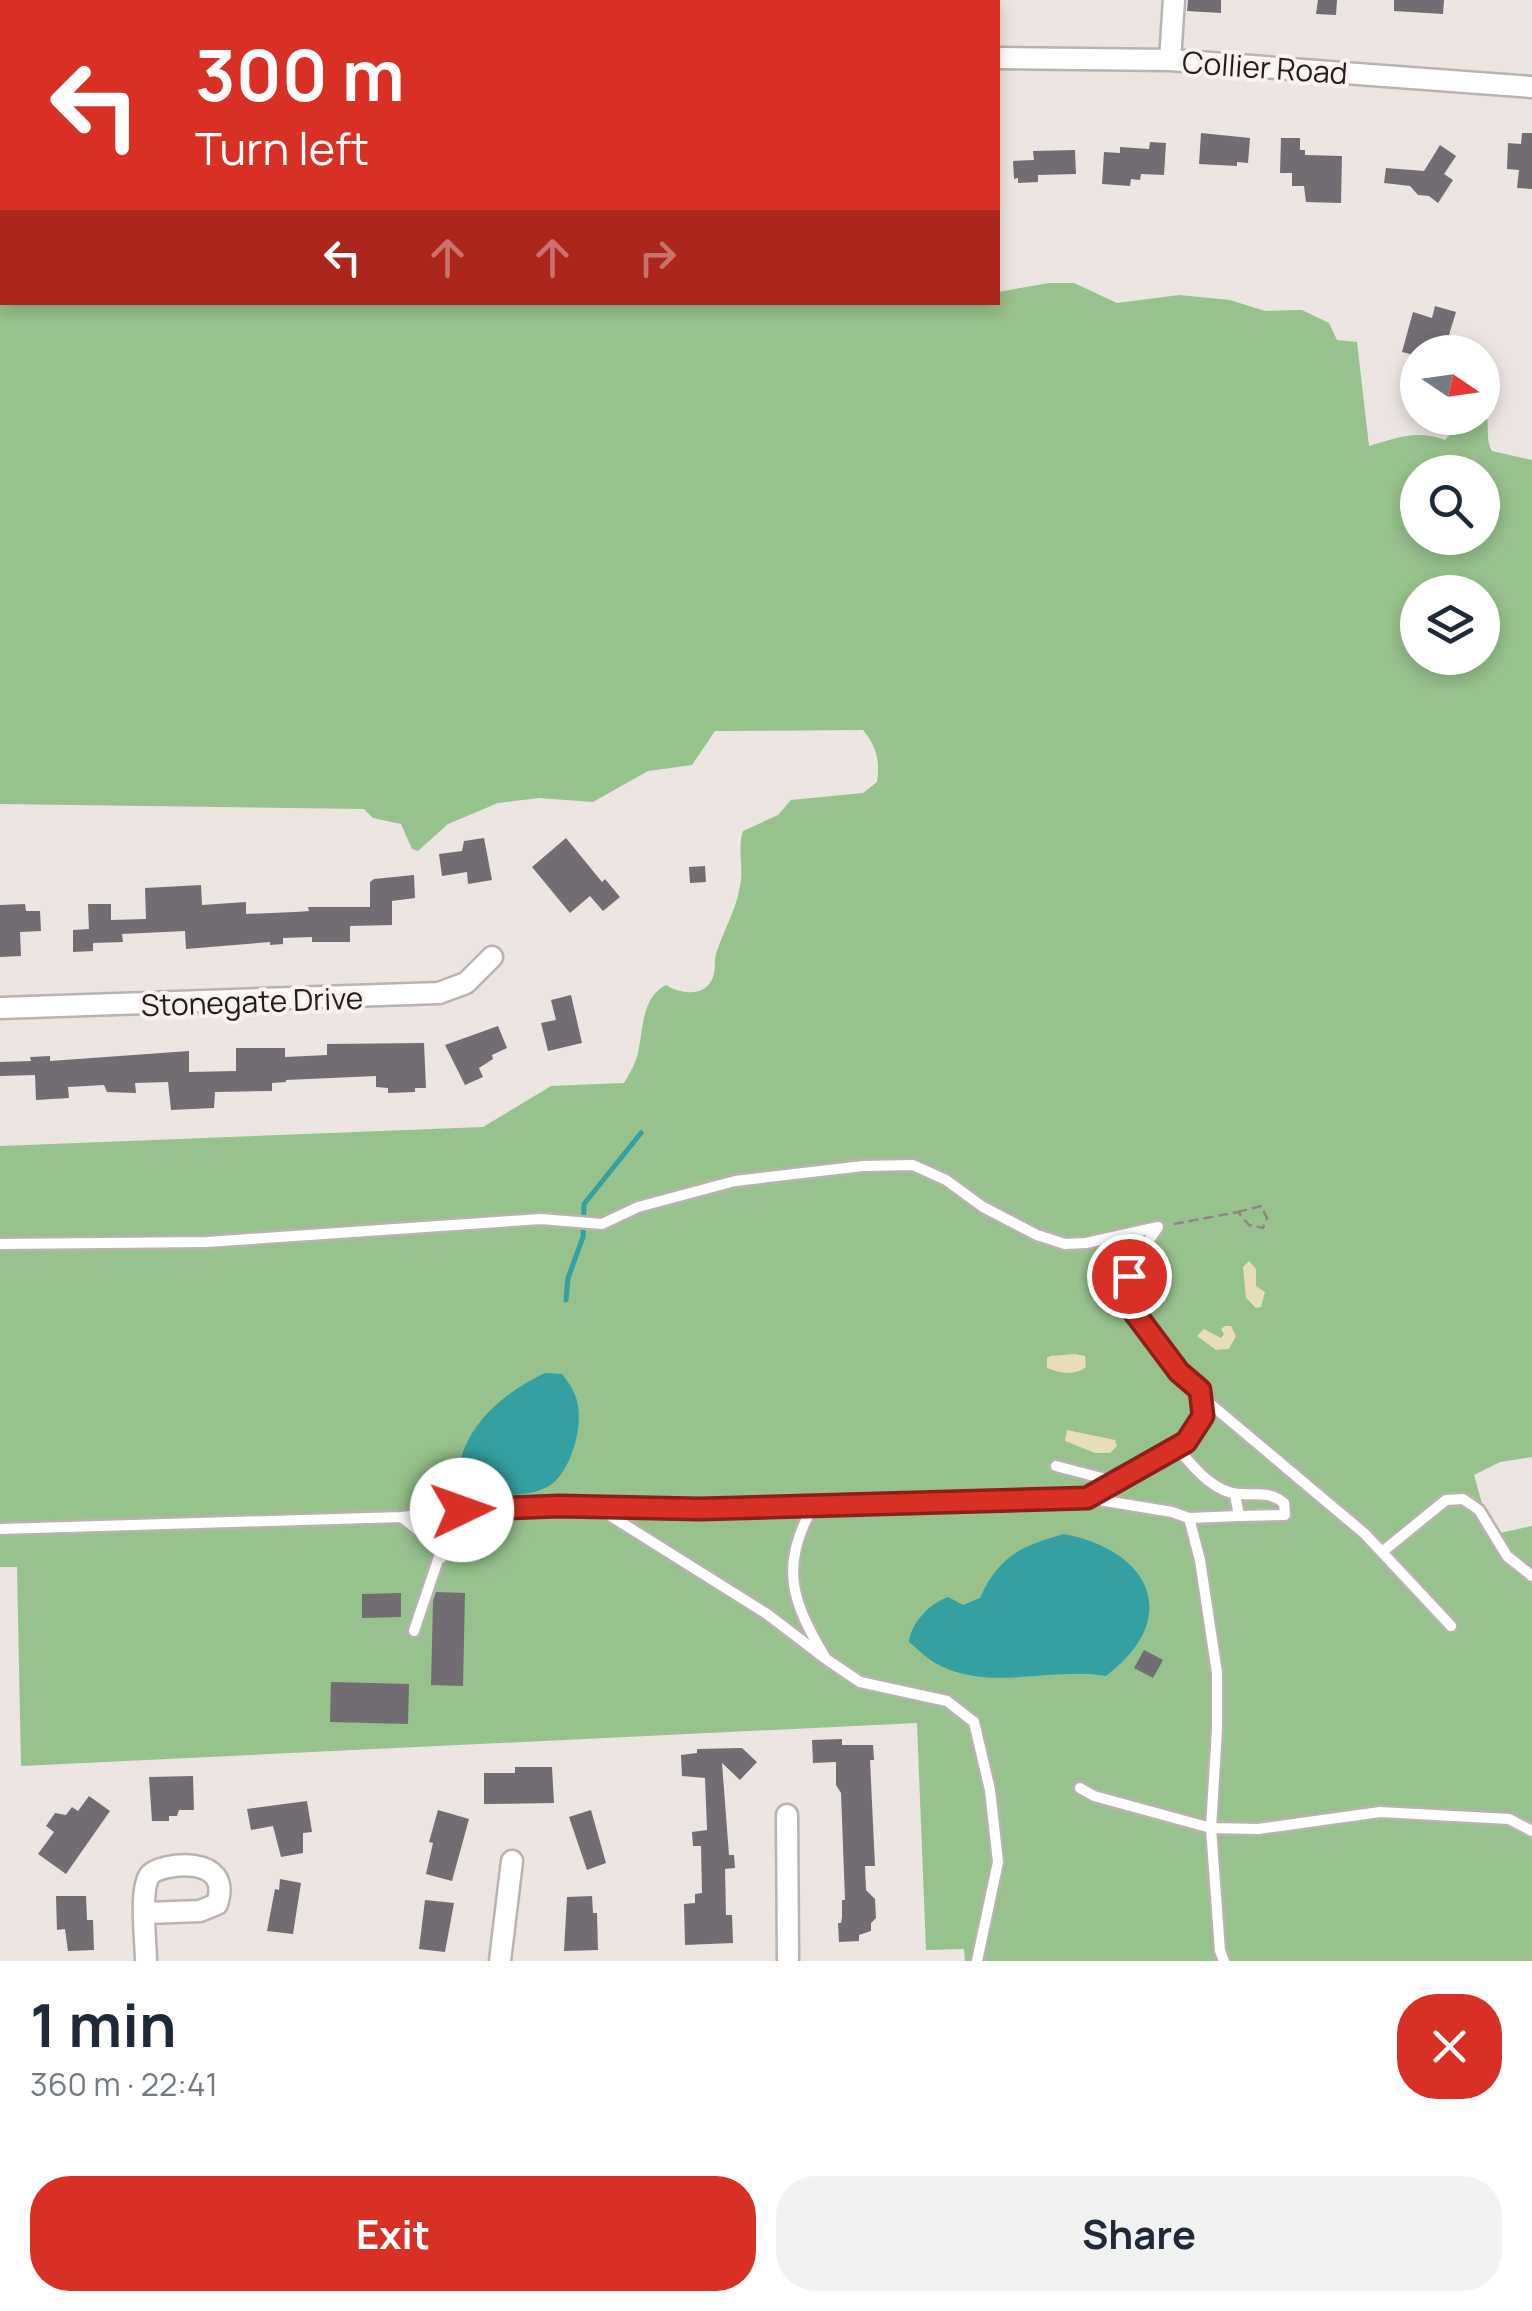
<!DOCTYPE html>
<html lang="en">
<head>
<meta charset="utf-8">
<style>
  :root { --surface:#fff; --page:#f2f2f3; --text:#1f2937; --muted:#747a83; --accent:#d93025 }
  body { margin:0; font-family:Manrope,sans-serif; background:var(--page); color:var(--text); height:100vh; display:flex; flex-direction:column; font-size:38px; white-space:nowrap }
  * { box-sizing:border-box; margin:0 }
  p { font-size:32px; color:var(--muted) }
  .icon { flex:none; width:55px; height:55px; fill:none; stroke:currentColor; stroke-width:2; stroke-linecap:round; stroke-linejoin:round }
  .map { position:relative; height:1961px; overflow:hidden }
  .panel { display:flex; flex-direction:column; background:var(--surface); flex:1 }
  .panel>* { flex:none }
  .guide { position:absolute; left:0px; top:0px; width:1000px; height:305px; box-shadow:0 5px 15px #0003; background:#d93025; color:#fff; overflow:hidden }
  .needle { width:65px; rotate:103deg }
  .tools { position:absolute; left:1400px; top:335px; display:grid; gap:20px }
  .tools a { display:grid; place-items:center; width:100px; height:100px; border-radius:50%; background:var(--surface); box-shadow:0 5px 15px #0003; font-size:50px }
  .pin { position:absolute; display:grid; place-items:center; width:85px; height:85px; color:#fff; margin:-42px; border:5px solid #fff; border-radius:50%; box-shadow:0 2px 10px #0007 }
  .me { position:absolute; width:110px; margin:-55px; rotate:87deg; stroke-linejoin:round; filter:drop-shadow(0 0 8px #0008) }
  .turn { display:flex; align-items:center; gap:35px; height:210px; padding:0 30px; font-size:45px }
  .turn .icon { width:130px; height:130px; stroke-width:2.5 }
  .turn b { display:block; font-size:70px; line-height:85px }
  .lanes { display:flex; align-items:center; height:95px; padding:0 30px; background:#0003; justify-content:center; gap:50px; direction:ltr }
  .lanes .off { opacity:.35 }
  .round { display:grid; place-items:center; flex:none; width:105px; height:105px; border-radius:40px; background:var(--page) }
  .head { display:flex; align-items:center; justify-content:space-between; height:170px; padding:0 30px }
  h1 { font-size:60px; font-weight:700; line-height:75px }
  .cta { display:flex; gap:20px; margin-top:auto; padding:20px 30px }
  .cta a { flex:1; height:115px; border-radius:40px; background:var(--accent); color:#fff; font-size:40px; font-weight:700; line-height:115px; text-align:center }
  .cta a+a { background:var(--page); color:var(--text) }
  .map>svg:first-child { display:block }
</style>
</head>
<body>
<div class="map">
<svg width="1532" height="1961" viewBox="0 0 1532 1961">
  <rect width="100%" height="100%" fill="#ece5e1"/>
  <path fill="#97c18d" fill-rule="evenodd" d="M0,103h2v199h996v-10l51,-9h25l43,20 62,-8 51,5 35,11 37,-1 27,13 8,17 20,2 12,104c27,-8 48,-17 76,-6l21,-22h16l1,-10c9,13 1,29 9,43l40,9v997l-32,5 -26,13 17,60 41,-9v435h-567l-1,-12 -38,1 -9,-227 -896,43 -4,-199h-17v-421l483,-19 68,-41 73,-3c4,-7 9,-15 12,-23 8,-23 3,-62 30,-75 14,9 40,13 47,-8 3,-7 1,-15 3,-23 7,-23 20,-43 24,-68 4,-18 -3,-37 3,-55l35,-16 13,-15 72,-7 14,-11c3,-21 0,-35 -14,-52l-148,1 -23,34 -44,6 -55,31 -54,-4 -41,5 -50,21 -30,27 -6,-2 -11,-25 -28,-6 -9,-9 -364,-5zM1418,472h64v66h-64zM1418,592h64v66h-64z"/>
  <path fill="#e7ddb8" d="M1249,1261l7,8v17l9,6 -4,15 -5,1 -10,-10 -3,-31z
    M1225,1326h6l5,10 -7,13 -13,1 -19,-14 7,-7 17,9 3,-4 -3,-5z
    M1075,1354l10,2 1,11c-12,9 -26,6 -39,1v-10l3,-2z
    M1067,1430l48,10 2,6 -7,7h-15l-30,-12z"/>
  <path fill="#34a0a1" d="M545,1373l17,1c6,8 13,17 15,27 7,24 -6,72 -28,85 -21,12 -56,12 -76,-1 -5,-3 -10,-13 -14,-18 8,-44 47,-76 86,-94z
    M1064,1534c85,16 120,83 42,142 -54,-9 -114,15 -165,-10 -12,-5 -22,-16 -32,-24 2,-19 21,-39 39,-45l15,8 17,-7c19,-42 41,-52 84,-64z"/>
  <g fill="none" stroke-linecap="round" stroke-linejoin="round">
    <path stroke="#34a0a1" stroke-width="5" d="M566,1300l2,-22 15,-41 1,-33 57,-71"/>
  </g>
  <path fill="#716d72" d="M1188,0h33v13l-34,-2z
    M1318,0h19l-1,15 -20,-1z
    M1394,0h50l-1,14 -49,-3z
    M1201,133l49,5 -2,25 -11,-1v4l-38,-2z
    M1522,133h10v56l-15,-1 2,-18 -12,-1 1,-26 13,1z
    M1281,138h19v12h5v5l37,1 -1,47 -35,-1 -2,-16h-12v-13h-12z
    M1150,142l16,1 -2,32 -23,-1 -1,6 -9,-1 -1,7 -28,-2 2,-32 16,1v-6l29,2z
    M1440,145l16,11 -12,18 9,6 -15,23 -9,-7 -11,-1 -8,-9 -26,-3 2,-15 38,3z
    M1075,150l1,24 -38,1v7l-20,1v-5l-4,1 -1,-18 21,-1 -1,-9z
    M1435,306l21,6 -12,39 -15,-4 -1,5h-10v4l-16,-4 11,-40 19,6z
    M484,838l8,42 -24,4 -1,-12 -25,4 -3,-22 23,-3 2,-10z
    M566,838l36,44 3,-3 15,18 -17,14 -13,-15 -20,17 -38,-46z
    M705,866l1,16 -16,1 -1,-16z
    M414,875l1,23 -23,3v24l-42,1v16h-38v-5l-29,1v6l-13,1v-3l-84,7 -1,-18 -63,3 1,8 -30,1v8l-20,1v-22l16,-1 -1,-25h23v16l35,-1 -1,-31 56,-3 1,20 44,-3v12l49,-2 14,-1 -1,-4h62v-25l4,-3z
    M25,904l1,7h14l1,20 -21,1 1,24 -21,1v-52z
    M571,995l11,48 -34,8 -7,-28 15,-3 -5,-20z
    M498,1026l9,22 -15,7 1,4 -14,9 4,9 -18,8 -20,-40z
    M424,1043l2,45h-11v4l-27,1v-5l-12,-1v-11l-90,4v2l-14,1v8l-57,1 -1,16 -43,2 -3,-28 -33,1 1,10 -29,-1 -3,-7 -36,2 1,11 -33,2 -1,-25 -35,1v-14l31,-1 -1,-4 20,-1v5l139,-10v21l47,-1v-23h49v9l42,-2v-11z
    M436,1592l29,1 -2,93 -32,-1 2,-84z
    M401,1593v24l-39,1v-24z
    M1144,1650l19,10 -10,18 -19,-10z
    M331,1682l78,2 -1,40 -78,-2z
    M842,1739v6h31l1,15h-4l5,106h-10l1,24 9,9 1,19 -5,5v8l-12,4v6l-20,1 -1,-19h3l1,-6v-17h3l-4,-107 -5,-8v-23l-23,1 -1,-23z
    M742,1748l15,14 -17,18 -18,-17 7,92h5l1,13 -10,1 1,46h6l1,28 -48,2 -1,-41 11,-1v-9l7,-1 -1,-47h-8l-1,-14 15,-2 -2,-52 -23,-2 -1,-21 16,-2v-4z
    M515,1767h37l2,36 -70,1v-31h31z
    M193,1776l1,34h-15l-2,6h-8v5h-17l-3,-44z
    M89,1796l21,15 -44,63 -28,-20 16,-22 -8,-6 9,-13 11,2 6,-8 6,4z
    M307,1801l5,31 -9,1v20l-22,4 -8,-31 -22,4 -4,-21z
    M438,1810l31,9 -17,62 -26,-7 7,-31 -4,-1z
    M591,1810l15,53 -19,7 -18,-53z
    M280,1879l21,4 -8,51 -26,-3 8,-42 4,1z
    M56,1896h30l1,24h6l1,30 -26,1 -3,-22 -8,1z
    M592,1896l1,17h4l1,37 -34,1 3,-54z
    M425,1900l29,3 -9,49 -26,-3z"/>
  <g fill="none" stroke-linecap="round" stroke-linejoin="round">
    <g stroke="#b9b2af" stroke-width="15">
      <path id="service" d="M0,1244l207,-2 334,-23 61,5 36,-17 97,-26 128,-15 50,-1 33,15 37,27 54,28 28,9 21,-1 72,-16c-9,14 -24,31 -28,48 -10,38 44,93 70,115l3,26 -17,26 -73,39
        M1202,1397l163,137 86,92
        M1176,1447c17,19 36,45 63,47 17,1 31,-3 45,9l1,12 -46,1 -4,-22
        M1087,1498l85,14 17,6 11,42 17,113v56l-6,99 9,123 4,10
        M598,1508l169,106 59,45c-34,-58 -47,-90 -13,-153
        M403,1518l35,28 3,12
        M1189,1518l50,-2
        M0,1529l402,-12 77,-9 221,1 330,-8 57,-3 26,-17 -57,-15
        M1382,1552l64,-52 17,-1 16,11 28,46 25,20
        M414,1631l32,-95 16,-26
        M826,1659l34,23 87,19 27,21 16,68 8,72 -21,99
        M1080,1788l14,8 117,32 47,1 122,-17 129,7 23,12"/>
    </g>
    <g stroke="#b9b2af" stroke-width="25">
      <path id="minor" d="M998,58l172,2 362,27
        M1170,60l4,-60
        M0,79h2
        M0,1008l439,-15 27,-10 26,-26
        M787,1815l1,146
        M146,1913l54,-2 17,-7c17,-51 -57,-41 -67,-29 -11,14 -4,67 -4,86
        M500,1961l12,-100"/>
    </g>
    <path stroke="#8c8784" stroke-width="2.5" stroke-dasharray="10 5" stroke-linecap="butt" d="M1174,1224l64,-12 11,13 14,3 4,-10 -6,-12 -23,6"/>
    <use href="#service" stroke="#fff" stroke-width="10"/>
    <use href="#minor" stroke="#fff" stroke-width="20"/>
  </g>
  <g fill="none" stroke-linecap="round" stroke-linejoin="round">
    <g stroke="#8d1f18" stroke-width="25">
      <path id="route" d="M462,1510l97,-4 141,3 387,-11 99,-56 17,-26 -3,-26 -21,-18 -45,-60 -5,-36"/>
    </g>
    <use href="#route" stroke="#d93025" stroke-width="18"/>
  </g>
  <g text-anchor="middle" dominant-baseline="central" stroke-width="8" stroke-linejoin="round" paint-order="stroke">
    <g font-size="30" fill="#201d1c" stroke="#faf2ee">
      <text transform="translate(1265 67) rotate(4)">Collier Road</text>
      <text transform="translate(252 1001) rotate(-2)">Stonegate Drive</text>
    </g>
  </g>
</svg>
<div class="tools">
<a><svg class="needle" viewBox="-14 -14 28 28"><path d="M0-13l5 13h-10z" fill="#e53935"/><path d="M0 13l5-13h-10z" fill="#747a83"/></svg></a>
<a><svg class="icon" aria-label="search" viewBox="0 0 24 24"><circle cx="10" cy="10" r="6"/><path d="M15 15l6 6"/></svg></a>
<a><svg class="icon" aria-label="layers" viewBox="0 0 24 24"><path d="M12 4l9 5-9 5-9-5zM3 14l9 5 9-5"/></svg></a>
</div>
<div class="pin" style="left:1129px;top:1276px;background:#d93025"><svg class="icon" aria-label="arrive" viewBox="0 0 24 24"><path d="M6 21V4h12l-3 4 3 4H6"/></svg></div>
<svg class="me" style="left:462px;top:1510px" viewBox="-20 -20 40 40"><circle r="19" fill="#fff"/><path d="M0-13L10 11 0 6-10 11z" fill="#d93025"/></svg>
<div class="guide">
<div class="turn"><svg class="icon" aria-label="left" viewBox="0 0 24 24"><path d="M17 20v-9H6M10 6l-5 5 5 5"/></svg><div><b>300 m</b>Turn left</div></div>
<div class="lanes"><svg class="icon" aria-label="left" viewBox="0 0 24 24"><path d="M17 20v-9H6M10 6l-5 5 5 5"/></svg><svg class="icon off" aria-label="ahead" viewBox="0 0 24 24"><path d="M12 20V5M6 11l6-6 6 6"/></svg><svg class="icon off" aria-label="ahead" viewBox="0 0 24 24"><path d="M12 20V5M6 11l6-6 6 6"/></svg><svg class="icon off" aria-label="right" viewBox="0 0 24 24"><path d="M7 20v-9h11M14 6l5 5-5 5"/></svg></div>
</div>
</div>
<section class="panel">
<div class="head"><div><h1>1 min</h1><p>360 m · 22:41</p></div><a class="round" style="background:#d93025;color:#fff"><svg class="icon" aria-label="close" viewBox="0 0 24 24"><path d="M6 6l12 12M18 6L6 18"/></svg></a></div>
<div class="cta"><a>Exit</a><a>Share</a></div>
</section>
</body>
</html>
